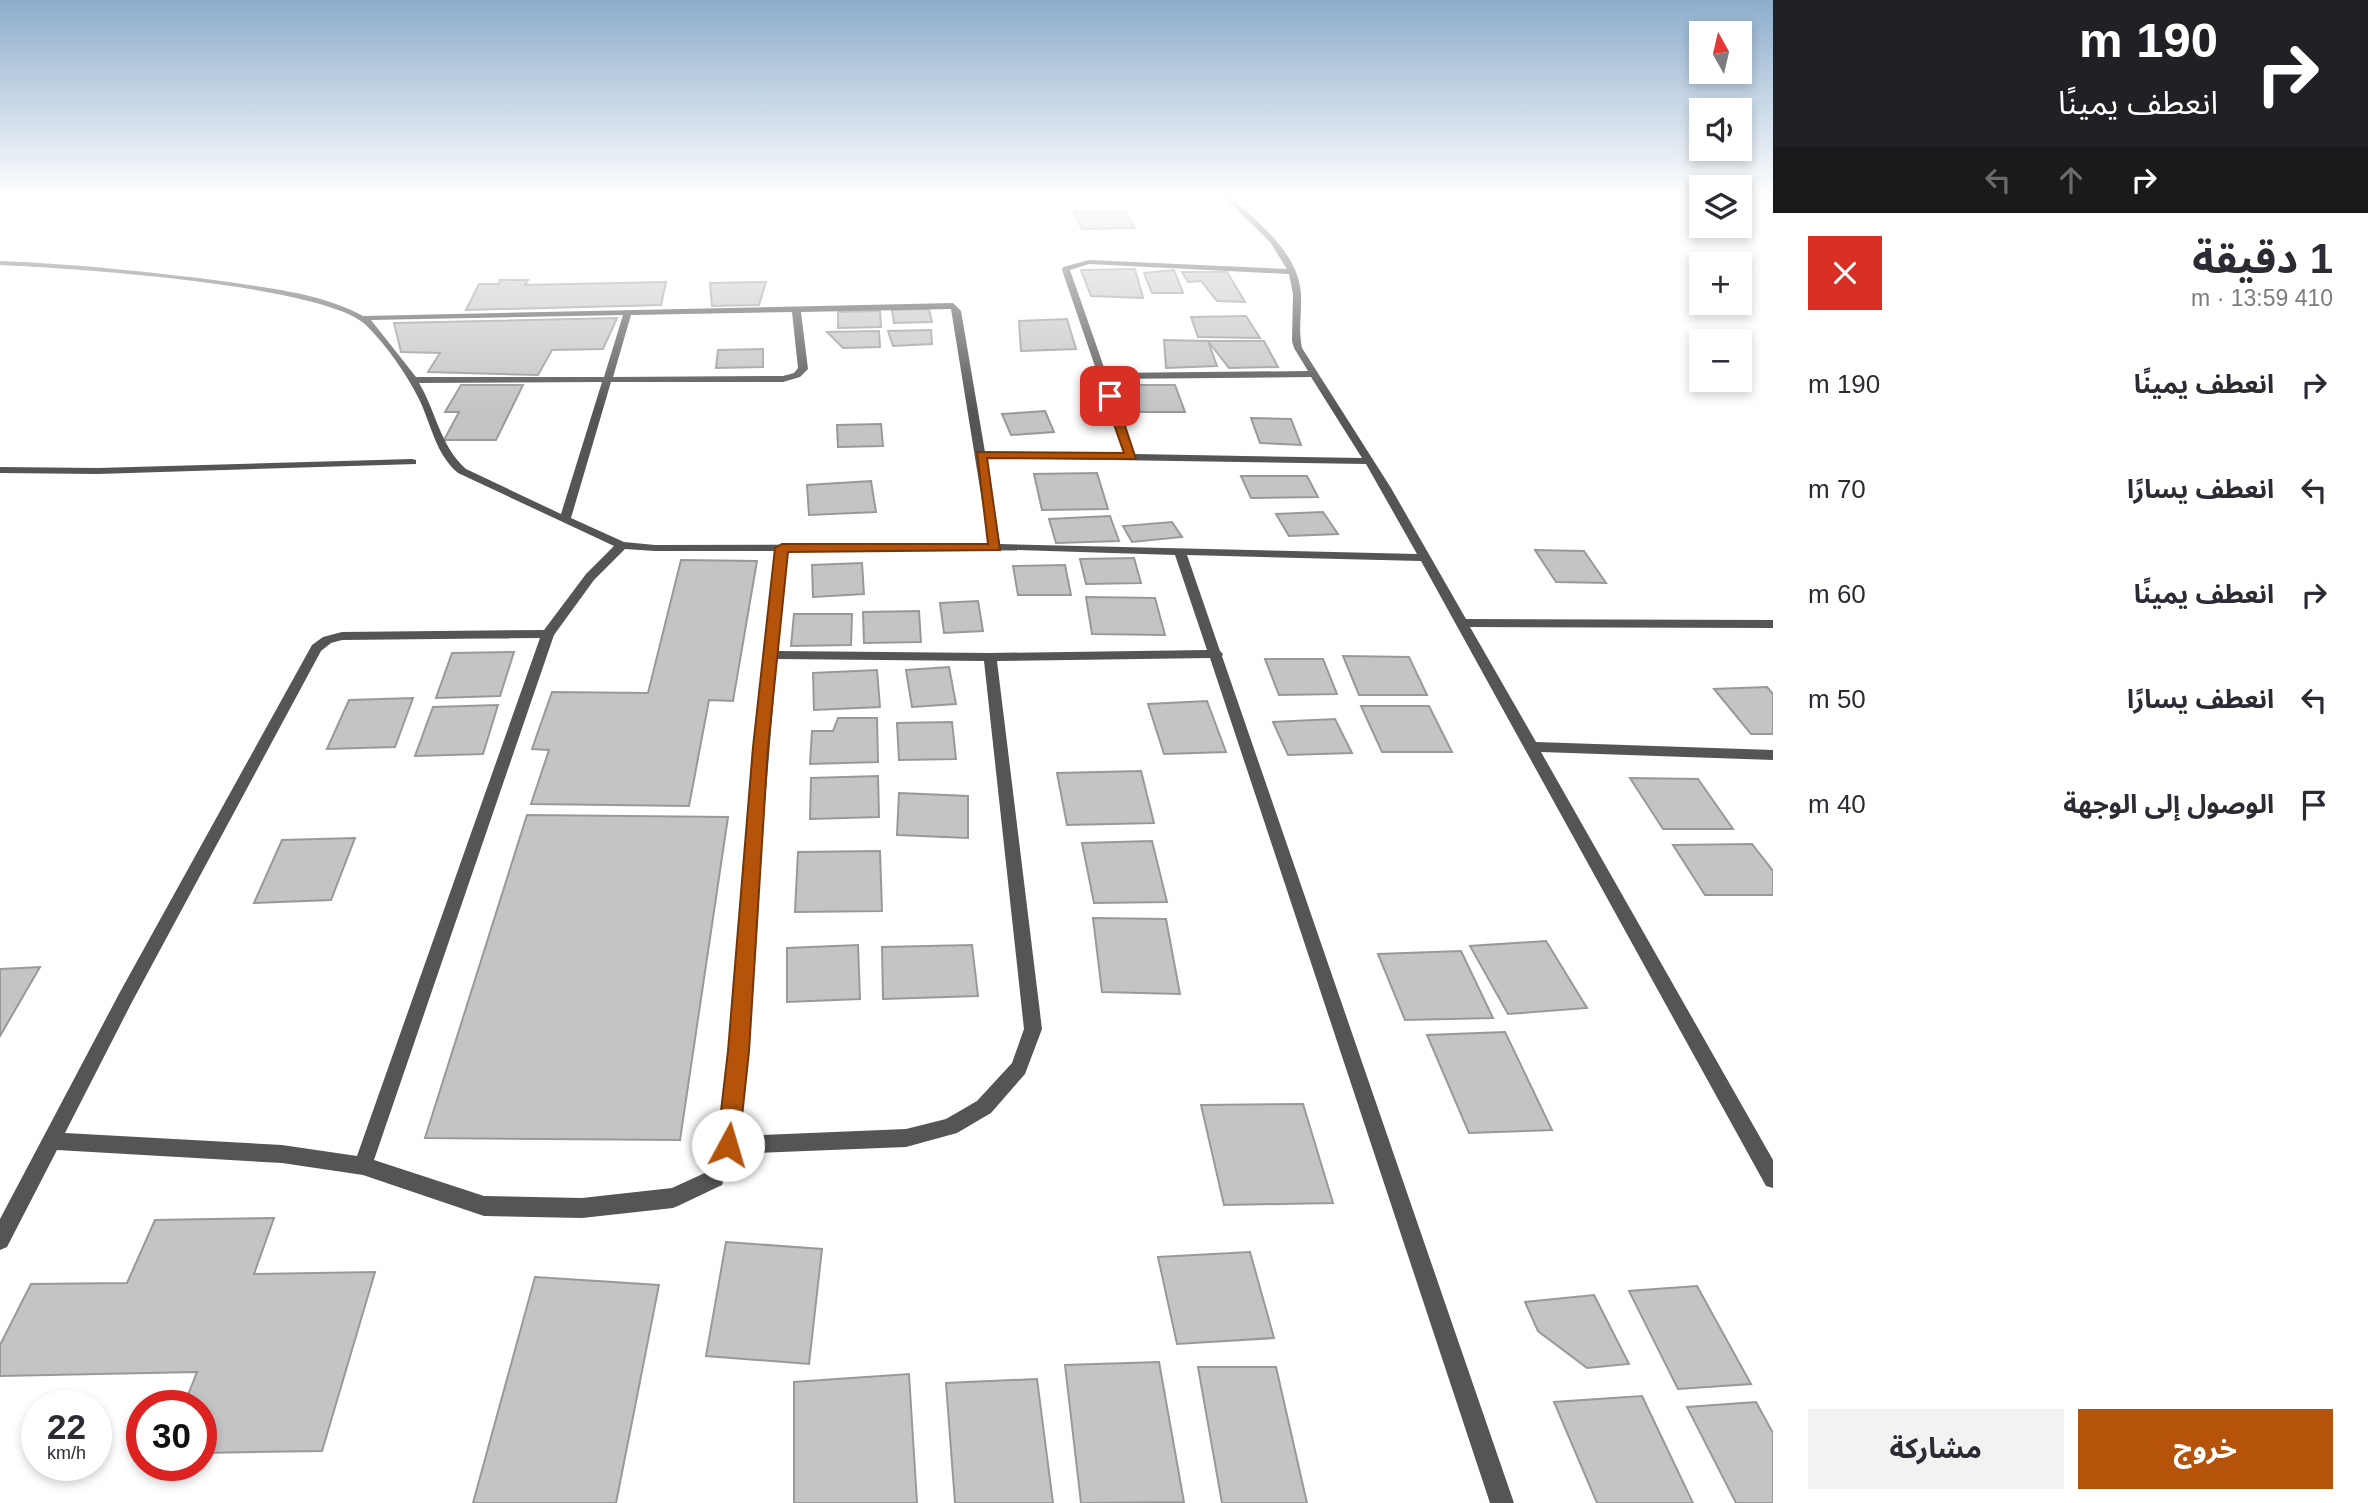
<!DOCTYPE html>
<html lang="ar">
<head>
<meta charset="utf-8">
<style>
  :root { --surface:#fff; --page:#f2f2f3; --text:#2b2b33; --muted:#7c7c81; --accent:#b45309 }
  body { margin:0; font-family:Arial,"Noto Sans Arabic",sans-serif; background:var(--page); color:var(--text); direction:rtl; height:100vh; display:flex; flex-direction:column; font-size:26px; white-space:nowrap }
  * { box-sizing:border-box; margin:0 }
  p { font-size:23px; color:var(--muted) }
  .icon { flex:none; width:38px; height:38px; fill:none; stroke:currentColor; stroke-width:2; stroke-linecap:round; stroke-linejoin:round }
  .map { position:relative; flex:1; overflow:hidden; direction:ltr }
  .side { display:flex; flex-direction:column; background:var(--surface); width:595px }
  .side>* { flex:none }
  .banner { background:#202124; color:#fff; overflow:hidden }
  .needle { width:46px; rotate:352deg }
  .fabs { position:absolute; left:1689px; top:21px; display:grid; gap:14px }
  .fabs a { display:grid; place-items:center; width:63px; height:63px; border-radius:0px; background:var(--surface); box-shadow:0 4px 10px #0003; font-size:35px }
  .speed { position:absolute; left:21px; top:1390px; display:flex; gap:14px; font-size:35px; font-weight:700; text-align:center }
  .speed>* { display:grid; place-content:center; width:91px; height:91px; border-radius:50%; background:var(--surface); box-shadow:0 4px 10px #0003; line-height:1 }
  .speed small { font-size:18px; font-weight:400 }
  .speed .limit { border:10px solid #d22; background:#fff; color:#111 }
  .pin { position:absolute; display:grid; place-items:center; width:60px; height:60px; color:#fff; margin:-30px; border-radius:14px; box-shadow:0 4px 10px #0006 }
  .me { position:absolute; width:77px; margin:-38px; rotate:6deg; stroke-linejoin:round; filter:drop-shadow(0 0 5px #0008) }
  .turn { display:flex; align-items:center; gap:24px; height:147px; padding:0 35px; font-size:32px }
  .turn .icon { width:91px; height:91px; stroke-width:2.5 }
  .turn b { display:block; font-size:49px; line-height:60px }
  .lanes { display:flex; align-items:center; height:66px; padding:0 35px; background:#0003; justify-content:center; gap:35px; direction:ltr }
  .lanes .off { opacity:.35 }
  .round { display:grid; place-items:center; flex:none; width:74px; height:74px; border-radius:0px; background:var(--page) }
  .summary { display:flex; align-items:center; justify-content:space-between; height:119px; padding:0 35px }
  h1 { font-size:42px; font-weight:700; line-height:52px }
  .primary-button { display:flex; gap:14px; margin-top:auto; padding:14px 35px }
  .primary-button a { flex:1; height:80px; border-radius:0px; background:var(--accent); color:#fff; font-size:28px; font-weight:700; line-height:80px; text-align:center }
  .primary-button a+a { background:var(--page); color:var(--text) }
  ul { padding:0; list-style:none }
  li { display:flex; align-items:center; gap:21px; height:105px; padding:0 35px }
  li div { flex:1 }
  li b { display:block; font-size:26px }
  li em { font-style:normal }
  main { display:flex; flex:1; min-height:0 }
  .map>svg:first-child { display:block }
</style>
</head>
<body>
<main>
<section class="side">
<div class="banner">
<div class="turn"><svg class="icon" aria-label="right" viewBox="0 0 24 24"><path d="M7 20v-9h11M14 6l5 5-5 5"/></svg><div><b>190 m</b>انعطف يمينًا</div></div>
<div class="lanes"><svg class="icon off" aria-label="left" viewBox="0 0 24 24"><path d="M17 20v-9H6M10 6l-5 5 5 5"/></svg><svg class="icon off" aria-label="ahead" viewBox="0 0 24 24"><path d="M12 20V5M6 11l6-6 6 6"/></svg><svg class="icon" aria-label="right" viewBox="0 0 24 24"><path d="M7 20v-9h11M14 6l5 5-5 5"/></svg></div>
</div>
<div class="summary"><div><h1>1 دقيقة</h1><p>410 m · 13:59</p></div><a class="round" style="background:#d93025;color:#fff"><svg class="icon" aria-label="close" viewBox="0 0 24 24"><path d="M6 6l12 12M18 6L6 18"/></svg></a></div>
<ul>
<li><svg class="icon" aria-label="right" viewBox="0 0 24 24"><path d="M7 20v-9h11M14 6l5 5-5 5"/></svg><div><b>انعطف يمينًا</b></div><em>190 m</em></li>
<li><svg class="icon" aria-label="left" viewBox="0 0 24 24"><path d="M17 20v-9H6M10 6l-5 5 5 5"/></svg><div><b>انعطف يسارًا</b></div><em>70 m</em></li>
<li><svg class="icon" aria-label="right" viewBox="0 0 24 24"><path d="M7 20v-9h11M14 6l5 5-5 5"/></svg><div><b>انعطف يمينًا</b></div><em>60 m</em></li>
<li><svg class="icon" aria-label="left" viewBox="0 0 24 24"><path d="M17 20v-9H6M10 6l-5 5 5 5"/></svg><div><b>انعطف يسارًا</b></div><em>50 m</em></li>
<li><svg class="icon" aria-label="arrive" viewBox="0 0 24 24"><path d="M6 21V4h12l-3 4 3 4H6"/></svg><div><b>الوصول إلى الوجهة</b></div><em>40 m</em></li>
</ul>
<div class="primary-button"><a>خروج</a><a>مشاركة</a></div>
</section>
<div class="map">
<svg width="1773" height="1503" viewBox="0 0 1773 1503">
  <rect width="100%" height="100%" fill="#fff"/>
  <path fill="#c4c4c4" stroke="#999" stroke-width="2" d="M1125,211l10,17 -53,1 -8,-17z
    M1135,269l8,29 -52,-2 -10,-26z
    M1174,270l9,23h-31l-8,-20z
    M1182,272h45l18,30 -28,-1 -16,-20 -13,1z
    M500,280h28l-3,5 141,-3 -5,23 -195,5 13,-26h20z
    M766,282l-7,23 -47,1 -2,-23z
    M929,309l3,13 -38,1 -2,-13z
    M880,311l1,16 -43,1v-16z
    M1246,316l14,22 -62,-1 -7,-20z
    M617,318l-14,31 -51,1 -14,25 -110,-3 12,-19 -39,-1 -7,-29z
    M1067,319l9,30 -55,2 -2,-30z
    M931,330l1,14 -39,2 -5,-15z
    M879,331l1,16 -37,1 -16,-16z
    M1164,340l44,1 9,25 -51,2z
    M1208,341h56l14,26 -49,1z
    M763,349v18l-47,1 2,-18z
    M461,385h62l-27,55h-52l15,-28h-14z
    M1131,385h44l10,27h-45z
    M1045,411l9,21 -43,3 -9,-21z
    M1251,418l40,1 10,26 -41,-2z
    M881,424l2,22 -45,1 -1,-22z
    M1097,473l11,36 -66,1 -8,-36z
    M1241,476h66l11,21 -67,1z
    M871,481l5,31 -67,3 -2,-30z
    M1323,512l15,22 -49,2 -13,-22z
    M1110,516l9,25 -63,2 -7,-24z
    M1172,522l10,15 -50,5 -9,-16z
    M1535,550l49,1 22,32 -50,-1z
    M1134,558l7,25 -55,1 -6,-25z
    M681,560l76,1 -24,140 -24,-1 -20,106 -158,-2 18,-54 -17,-1 20,-57 96,1z
    M862,563l2,31 -51,3 -1,-32z
    M1065,565l6,30h-53l-5,-29z
    M1086,597l69,1 10,37 -73,-1z
    M978,601l5,30 -39,2 -4,-30z
    M919,611l2,31 -57,1 -1,-31z
    M794,614h58l-1,31 -60,1z
    M514,652l-14,44 -64,2 16,-45z
    M1343,656l66,1 18,38h-68z
    M1265,659h58l14,35 -58,1z
    M949,667l7,37 -44,3 -6,-37z
    M877,670l3,37 -66,3 -1,-37z
    M1767,687l6,7v40h-22l-37,-45z
    M413,698l-18,49 -68,2 22,-49z
    M1207,701l19,51 -62,2 -16,-50z
    M498,705l-15,49 -68,2 18,-49z
    M1361,706h68l23,46h-70z
    M838,718h39l1,44 -68,2 2,-33h21z
    M1335,719l17,34 -64,2 -15,-33z
    M952,722l4,37 -57,1 -2,-37z
    M1141,771l13,52 -87,2 -10,-52z
    M878,776l1,41 -69,2 1,-41z
    M1630,778l68,1 35,50h-70z
    M899,793l69,3v42l-71,-3z
    M527,815l201,2 -48,323 -255,-2z
    M355,838l-24,62 -77,3 28,-63z
    M1152,841l15,61 -73,1 -12,-60z
    M1752,844l21,27v24h-68l-32,-50z
    M880,851l2,60 -87,1 3,-60z
    M1093,918l73,1 14,75 -78,-2z
    M1546,941l41,67 -79,6 -38,-68z
    M858,945l2,54 -73,3v-54z
    M972,945l6,51 -95,3 -1,-52z
    M1461,951l32,67 -88,2 -27,-66z
    M40,967l-40,69v-67z
    M1505,1032l47,98 -83,3 -42,-98z
    M1303,1104l30,99 -109,2 -23,-100z
    M274,1218l-20,56 121,-2 -53,179 -121,2v-48h-17l13,-33 -197,4v-31l31,-61 96,-1 28,-63z
    M726,1242l96,7 -13,115 -103,-8z
    M1250,1252l24,86 -97,6 -19,-87z
    M535,1277l124,8 -43,218h-143z
    M1697,1286l54,98 -73,5 -49,-98z
    M1594,1295l35,69 -42,4 -49,-37 -13,-29z
    M1159,1362l25,140 -103,1 -16,-138z
    M1198,1367h78l31,136h-85z
    M909,1374l8,129h-123v-121z
    M1037,1379l16,124h-98l-9,-120z
    M1642,1396l51,107h-96l-43,-101z
    M1756,1402l17,31v70h-37l-49,-96z"/>
  <g fill="none" stroke-linecap="round" stroke-linejoin="round">
    <path fill="#555" fill-rule="evenodd" d="M1225,198h7c28,27 66,54 69,96 1,18 -3,35 1,54l89,140 75,131 307,1v8l-303,-1 66,115 237,8v10l-232,-8 232,408v28l-7,-2 -345,-625 -234,-6 33,96 3,3 -1,2 292,847h-24l-280,-845 -213,3 45,368 -17,45 -34,39 -34,20 -51,14 -173,7 -11,31 -42,20 -7,3 -91,10 -98,-2 -121,-41 -81,-12 -225,-13 -50,97 -7,3v-31l120,-227 192,-347 11,-8 19,-5 202,-2 42,-56 28,-28 -156,-73c-23,-20 -26,-47 -39,-74 -13,-26 -32,-53 -53,-74 -43,-41 -299,-57 -366,-60v-4c77,3 153,11 229,21 45,7 94,12 134,34l590,-13 8,8 24,141 140,2 -63,-184 1,-3 26,-7 198,9 -17,-27zM1089,264l200,10 4,20 -1,47 2,7 14,23 -202,2 -36,-103zM951,309l38,235 -334,1 -31,-3 -53,-24 40,-136h172l17,-5 8,-8 -7,-57zM792,312l6,56 -4,5 -11,3 -170,1 18,-62zM623,315l-19,62h-188l-45,-57zM1311,377l51,81 -227,-4 -27,-75zM602,382l-41,132 -95,-45c-26,-23 -30,-58 -47,-86zM986,458l380,6 51,90 -417,-10zM625,549l30,2h121c-14,123 -26,246 -36,369 -6,85 -5,171 -33,252l-35,16 -90,10 -98,-2 -110,-36 180,-525 40,-55zM1018,550l157,5 32,95 -217,3 -212,-2 9,-100zM540,638l-183,518 -75,-11 -217,-12 67,-131 189,-351 10,-8 11,-3zM777,659l207,2 40,368 -12,34 -35,38 -31,18 -40,10 -169,7 12,-83 10,-178z
      M412,459l4,1v4l-318,10 -98,-1v-6l98,1z"/>
  </g>
  <linearGradient id="sky" x2="0" y2="1"><stop stop-color="#8cadcc"/><stop offset="0.48" stop-color="#fff"/><stop offset="1" stop-color="#fff" stop-opacity="0"/></linearGradient>
  <rect width="1773" height="409" fill="url(#sky)"/>
  <path fill="#b45309" stroke="#753606" stroke-width="2" d="M1110,393l5,3 21,63 -149,-1 13,92 -212,2 -20,195 -19,304 -10,94 -3,7 -8,3 -8,-3 -3,-7 11,-94 25,-304 22,-199 7,-4h206l-11,-92 147,1 -20,-57z"/>
</svg>
<div class="fabs">
<a><svg class="needle" viewBox="-14 -14 28 28"><path d="M0-13l5 13h-10z" fill="#e53935"/><path d="M0 13l5-13h-10z" fill="#7c7c81"/></svg></a>
<a><svg class="icon" aria-label="sound" viewBox="0 0 24 24"><path d="M4 9h4l5-4v14l-5-4H4zM17 9q2 3 0 6"/></svg></a>
<a><svg class="icon" aria-label="layers" viewBox="0 0 24 24"><path d="M12 4l9 5-9 5-9-5zM3 14l9 5 9-5"/></svg></a>
<a>+</a>
<a>−</a>
</div>
<div class="speed"><div>22<small>km/h</small></div><div class="limit">30</div></div>
<div class="pin" style="left:1110px;top:396px;background:#d93025"><svg class="icon" aria-label="arrive" viewBox="0 0 24 24"><path d="M6 21V4h12l-3 4 3 4H6"/></svg></div>
<svg class="me" style="left:728px;top:1145px" viewBox="-20 -20 40 40"><circle r="19" fill="#fff"/><path d="M0-13L10 11 0 6-10 11z" fill="#b45309"/></svg>
</div>
</main>
</body>
</html>
